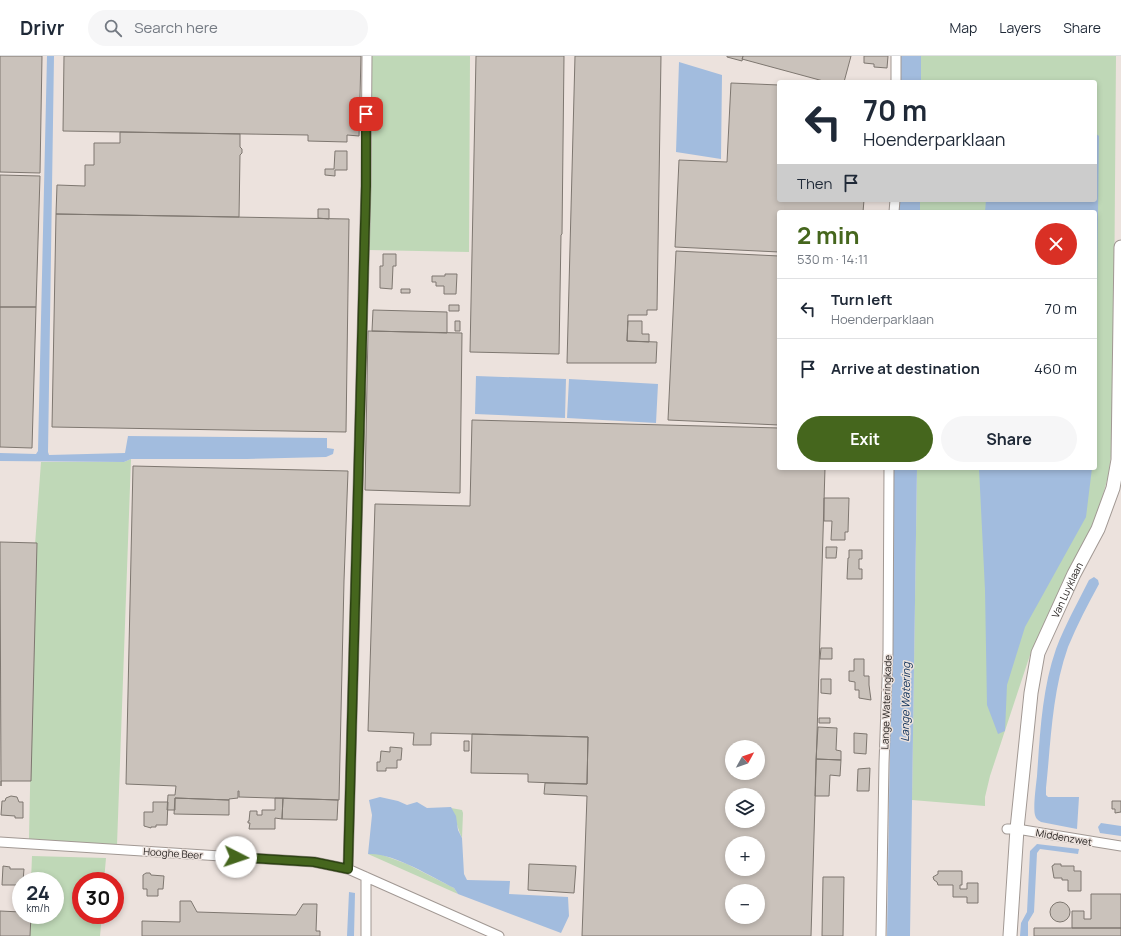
<!DOCTYPE html>
<html lang="en">
<head>
<meta charset="utf-8">
<style>
  :root { --surface:#fff; --page:#f6f6f7; --text:#1f2937; --muted:#747a83; --line:#e0e1e3; --accent:#45661d }
  body { margin:0; font-family:Manrope,sans-serif; background:var(--page); color:var(--text); height:100vh; display:flex; flex-direction:column; font-size:15px; white-space:nowrap }
  * { box-sizing:border-box; margin:0 }
  p { font-size:13px; color:var(--muted) }
  .icon { flex:none; width:22px; height:22px; fill:none; stroke:currentColor; stroke-width:2; stroke-linecap:round; stroke-linejoin:round }
  .map { position:relative; flex:1; overflow:hidden }
  .panel { position:absolute; left:777px; top:154px; width:320px; height:260px; display:flex; flex-direction:column; background:var(--surface); border-radius:4px; box-shadow:0 2px 6px #0003 }
  .panel>* { flex:none }
  .banner { position:absolute; left:777px; top:24px; width:320px; height:122px; border-radius:4px; box-shadow:0 2px 6px #0003; background:#fff; color:var(--text); overflow:hidden }
  .needle { width:26px; rotate:50deg }
  .fabs { position:absolute; left:725px; top:684px; display:grid; gap:8px }
  .fabs a { display:grid; place-items:center; width:40px; height:40px; border-radius:50%; background:var(--surface); box-shadow:0 2px 6px #0003; font-size:20px }
  .speed { position:absolute; left:12px; top:816px; display:flex; gap:8px; font-size:20px; font-weight:700; text-align:center }
  .speed>* { display:grid; place-content:center; width:52px; height:52px; border-radius:50%; background:var(--surface); box-shadow:0 2px 6px #0003; line-height:1 }
  .speed small { font-size:10px; font-weight:400 }
  .speed .limit { border:6px solid #d22; background:#fff; color:#111 }
  .pin { position:absolute; display:grid; place-items:center; width:34px; height:34px; color:#fff; margin:-17px; border-radius:8px; box-shadow:0 2px 6px #0006 }
  .me { position:absolute; width:44px; margin:-22px; rotate:94deg; stroke-linejoin:round; filter:drop-shadow(0 0 3px #0008) }
  .turn { display:flex; align-items:center; gap:14px; height:84px; padding:0 20px; font-size:18px }
  .turn .icon { width:52px; height:52px; stroke-width:2.5 }
  .turn b { display:block; font-size:28px; line-height:34px }
  .then { display:flex; align-items:center; height:38px; padding:0 20px; background:#0003; gap:8px; font-size:15px }
  .round { display:grid; place-items:center; flex:none; width:42px; height:42px; border-radius:21px; background:var(--page) }
  .headline { display:flex; align-items:center; justify-content:space-between; height:68px; padding:0 20px }
  h1 { font-size:24px; font-weight:700; line-height:30px; color:var(--accent) }
  .primary-button { display:flex; gap:8px; margin-top:auto; padding:8px 20px }
  .primary-button a { flex:1; height:46px; border-radius:24px; background:var(--accent); color:#fff; font-size:16px; font-weight:700; line-height:46px; text-align:center }
  .primary-button a+a { background:var(--page); color:var(--text) }
  ul { padding:0; list-style:none }
  li { display:flex; align-items:center; gap:12px; height:60px; padding:0 20px; border-top:1px solid var(--line) }
  li div { flex:1 }
  li b { display:block; font-size:15px }
  li em { font-style:normal }
  header { display:flex; align-items:center; gap:24px; box-sizing:border-box; height:56px; padding:0 20px; background:var(--surface); border-bottom:1px solid var(--line) }
  header strong { font-size:19px }
  nav { display:flex; gap:22px; margin-inline-start:auto; font-size:14px }
  .search { width:280px; height:36px; background:var(--page); display:flex; align-items:center; gap:10px; box-sizing:border-box; padding:0 14px; border-radius:22px; color:var(--muted); font-size:15px }
  .map>svg:first-child { display:block }
</style>
</head>
<body>
<header>
<strong>Drivr</strong>
<div class="search"><svg class="icon" aria-label="search" viewBox="0 0 24 24"><circle cx="10" cy="10" r="6"/><path d="M15 15l6 6"/></svg>Search here</div>
<nav><a>Map</a><a>Layers</a><a>Share</a></nav>
</header>
<div class="map">
<svg width="1121" height="880" viewBox="0 0 1121 880">
  <rect width="100%" height="100%" fill="#ece2dd"/>
  <path fill="#bfd8b7" d="M372,0h98l-1,196 -100,-2z
    M921,0h195l-3,386 -5,35 -12,42 -65,133 -41,124 -5,21v9l-73,-6 5,-332h178v-256h-175v-12h175v-118h-174z
    M131,403l-14,386 -88,-6 6,-294 6,-83h83z
    M451,752l11,2 1,3 -1,25c-5,-10 -6,-21 -11,-30z
    M377,797l30,11 47,24 4,6 -90,-40z
    M32,800l74,2 -2,23h-23v34h21l-2,21h-70l1,-21h24v-34h-24z"/>
  <path fill="#a2bcde" d="M47,0h7l-6,396 1,3 76,-2 3,-17 199,2v10l7,1 -1,5 -7,3 -79,2h-116l-7,3 -124,-1v-8l36,1 2,-3z
    M900,0h21v26h-21z
    M679,6l43,13 -1,84 -45,-7z
    M1095,77l4,3 -4,314v-238h-110l1,-12h109z
    M898,144h22v12h-22z
    M476,320l90,3 -1,39 -90,-4z
    M569,323l89,5 -2,39 -89,-5z
    M894,412h23l-7,468h-23z
    M979,412h113l-6,49 -61,110 -18,58 -2,46 -7,3 -11,-29 -2,-115z
    M1094,521l4,3 1,4c-11,20 -22,41 -31,63 -16,45 -17,94 -22,141v7l2,2h31l-2,32 -36,-7c-3,-2 -5,-3 -6,-7 -2,-7 1,-30 2,-39 3,-42 5,-87 19,-127 9,-24 22,-47 33,-69z
    M380,741l18,4 9,4 10,-3 10,6 24,-1 5,9 2,14 4,8 2,36 3,6 43,1 -1,13 59,3 1,19 -8,17 -103,-39 -4,-6c-22,-11 -62,-36 -86,-34l4,-39 -3,-15z
    M1101,767l20,3v10l-21,-3 -2,-6z
    M1037,788l42,5 -1,5 -38,-5 -3,4 -3,59 -6,10v14h-8l1,-13 6,-11 3,-61z
    M349,836l6,1 -1,43h-7z"/>
  <path fill="#cac2bb" stroke="#7e7770" fill-rule="evenodd" d="M0,0h42l-2,117 -40,-1z
    M64,0h297l-2,80 -12,-1v7l-39,-1v-6l-245,-4z
    M476,0h88l-2,178 -1,1 -2,119 -89,-2z
    M575,0h86l-4,254h-10v5h-19l-1,26 30,1 -1,21h-89z
    M727,0h16l-1,5 -15,-4z
    M743,0h108l-7,26h-17l-85,-23z
    M864,0h24l-1,12 -13,-1v-3l-10,-1z
    M731,27l48,2v115h85l-1,12h-84v40l-104,-5 4,-87 48,2z
    M120,76l120,2v13l2,2v4l-2,2 -1,62 -183,-3 1,-29 28,1v-21h9v-22h26z
    M335,95h12v19h-12v6l-10,-1v-6h9z
    M0,119l40,1 -4,131h-36z
    M318,153h11v10l-11,-1z
    M56,158l293,5 -3,213 -294,-5z
    M676,195l103,5v169l-111,-5z
    M383,198h13v12h-3l-1,23 -12,-1v-22h3z
    M445,218h12l-1,20h-12v-8h-8v-4h-4v-6h13z
    M401,233h9v4h-9z
    M449,249h10v6h-10z
    M0,251h36l-4,141 -32,-1z
    M373,254l74,2v21l-75,-2z
    M455,265h5v10h-5z
    M628,265h14v13h7v8l-22,-1z
    M368,275l94,2 -2,160 -95,-3z
    M472,364l307,8v40h46l-14,468h-229l5,-140 -43,-2 1,-11 42,1 1,-47 -157,-4v12h-18l1,-12 -46,-2 7,-227 95,2zM732,691h26v26h-26zM732,739h26v26h-26zM732,787h26v26h-26zM732,835h26v26h-26z
    M133,410l215,5 -4,110 -5,219 -100,-3v-6h-1v7l-9,1v1l-54,-2v12h-8l1,-15h7l1,-9 -50,-2z
    M824,442h25l-1,34h-3v8h-14l1,-19h-8z
    M0,486l37,1 -6,238h-30v5z
    M826,491h11l-1,11h-10z
    M849,494h13v9h-3v10h3v10h-15l1,-21h1z
    M821,592h11v11h-12z
    M854,603h10v17h5v9l2,15 -12,-2v-8h-4v-8l-6,-1v-10h5z
    M821,623h10v15l-10,-1z
    M819,662h11v5h-11z
    M818,671l19,1 -1,22 5,1v9l-25,-1z
    M854,677l13,1 -1,20 -12,-1z
    M472,678l116,3 -1,47 -59,-2v-8l-57,-1z
    M464,685h5v10h-5z
    M390,691l12,1 -1,12h-4v8h-11v3h-9v-9h3l1,-11 9,1z
    M816,703l25,1 -1,16 -10,-1 -1,21h-14z
    M870,712l-1,23h-12l1,-22z
    M11,740l6,1 2,5h4v16h-8v-2l-14,-1 1,-14h3l1,-3z
    M175,742l54,2v15l-55,-1z
    M275,742h8l-1,21 -7,-1v11h-26l1,-6h-2v-2h1l1,-10h7v4h5v-5h13z
    M283,742l55,2 -1,20 -55,-1z
    M1112,745h9v11l-6,1v-4h-3z
    M153,746h15l-1,23h-11v2h-5v1l-7,-2v-14h9z
    M529,808l47,2 -2,27 -46,-3z
    M1054,808h7v2h13v5h7v20h-13v-11h-6v-2h-8l-2,-12 2,-1z
    M3,810l7,1v2h14l-1,12h-2v4h-19z
    M938,815h24v14h-2v4h7v-6h11v20h-11v-6h-14v-12h-15l-1,-3 -3,-2 -1,-3 5,-3z
    M146,817h4l1,2 13,1 -1,13h-5v7h-11v-7h-4v-14z
    M823,821h21l-1,59h-21z
    M1091,838h30v34h-49v-17h12v8h7z
    M180,845h11l6,11 99,3 7,-11h14l-1,27h4v5h-178v-15l38,1z
    M1050 856a10 10 0 1 1 20 0a10 10 0 1 1-20 0Z
    M0,855l21,1v3h10l-1,21h-30z
    M1034,872h87v8h-87z"/>
  <g fill="none" stroke-linecap="round" stroke-linejoin="round">
    <g stroke="#a19893" stroke-width="11">
      <path id="street" d="M896,26v-26
        M894,156l1,-12
        M1007,773h10l104,17
        M0,786l314,20 34,7 151,67
        M348,813l18,-683 1,-130
        M366,880v-59
        M881,880l3,-173 4,-111 1,-184"/>
    </g>
    <g stroke="#a19893" stroke-width="15">
      <g id="secondary">
        <path id="s1" d="M1010,880l7,-107 14,-136 7,-40 36,-79 24,-45 15,-41 5,-28 3,-213"/>
      </g>
    </g>
    <use href="#street" stroke="#fff" stroke-width="9"/>
    <use href="#secondary" stroke="#fff" stroke-width="13"/>
  </g>
  <g fill="none" stroke-linecap="round" stroke-linejoin="round">
    <g stroke="#2d4213" stroke-width="10">
      <path id="route" d="M236,801l78,5 34,7 18,-683v-72"/>
    </g>
    <use href="#route" stroke="#45661d" stroke-width="7"/>
  </g>
  <g text-anchor="middle" dominant-baseline="central" stroke-width="3" stroke-linejoin="round" paint-order="stroke">
    <g font-size="10" fill="#272321" stroke="#ece2dd">
      <text stroke="none"><textPath href="#s1" startOffset="354">Van Luyklaan</textPath></text>
      <text transform="translate(886 646) rotate(-88)">Lange Wateringkade</text>
      <text transform="translate(1064 781) rotate(10)">Middenzwet</text>
      <text transform="translate(173 797) rotate(4)">Hooghe Beer</text>
    </g>
    <g font-size="11" font-style="italic" fill="#0b2e59" stroke="#ece2dd">
      <text transform="translate(905 646) rotate(-89)">Lange Watering</text>
    </g>
  </g>
</svg>
<div class="fabs">
<a><svg class="needle" viewBox="-14 -14 28 28"><path d="M0-13l5 13h-10z" fill="#e53935"/><path d="M0 13l5-13h-10z" fill="#747a83"/></svg></a>
<a><svg class="icon" aria-label="layers" viewBox="0 0 24 24"><path d="M12 4l9 5-9 5-9-5zM3 14l9 5 9-5"/></svg></a>
<a>+</a>
<a>−</a>
</div>
<div class="speed"><div>24<small>km/h</small></div><div class="limit">30</div></div>
<div class="pin" style="left:366px;top:58px;background:#d93025"><svg class="icon" aria-label="arrive" viewBox="0 0 24 24"><path d="M6 21V4h12l-3 4 3 4H6"/></svg></div>
<svg class="me" style="left:236px;top:801px" viewBox="-20 -20 40 40"><circle r="19" fill="#fff"/><path d="M0-13L10 11 0 6-10 11z" fill="#45661d"/></svg>
<div class="banner">
<div class="turn"><svg class="icon" aria-label="left" viewBox="0 0 24 24"><path d="M17 20v-9H6M10 6l-5 5 5 5"/></svg><div><b>70 m</b>Hoenderparklaan</div></div>
<div class="then">Then<svg class="icon" aria-label="arrive" viewBox="0 0 24 24"><path d="M6 21V4h12l-3 4 3 4H6"/></svg></div>
</div>
<section class="panel">
<div class="headline"><div><h1>2 min</h1><p>530 m · 14:11</p></div><a class="round" style="background:#d93025;color:#fff"><svg class="icon" aria-label="close" viewBox="0 0 24 24"><path d="M6 6l12 12M18 6L6 18"/></svg></a></div>
<ul>
<li><svg class="icon" aria-label="left" viewBox="0 0 24 24"><path d="M17 20v-9H6M10 6l-5 5 5 5"/></svg><div><b>Turn left</b><p>Hoenderparklaan</p></div><em>70 m</em></li>
<li><svg class="icon" aria-label="arrive" viewBox="0 0 24 24"><path d="M6 21V4h12l-3 4 3 4H6"/></svg><div><b>Arrive at destination</b></div><em>460 m</em></li>
</ul>
<div class="primary-button"><a>Exit</a><a>Share</a></div>
</section>
</div>
</body>
</html>
